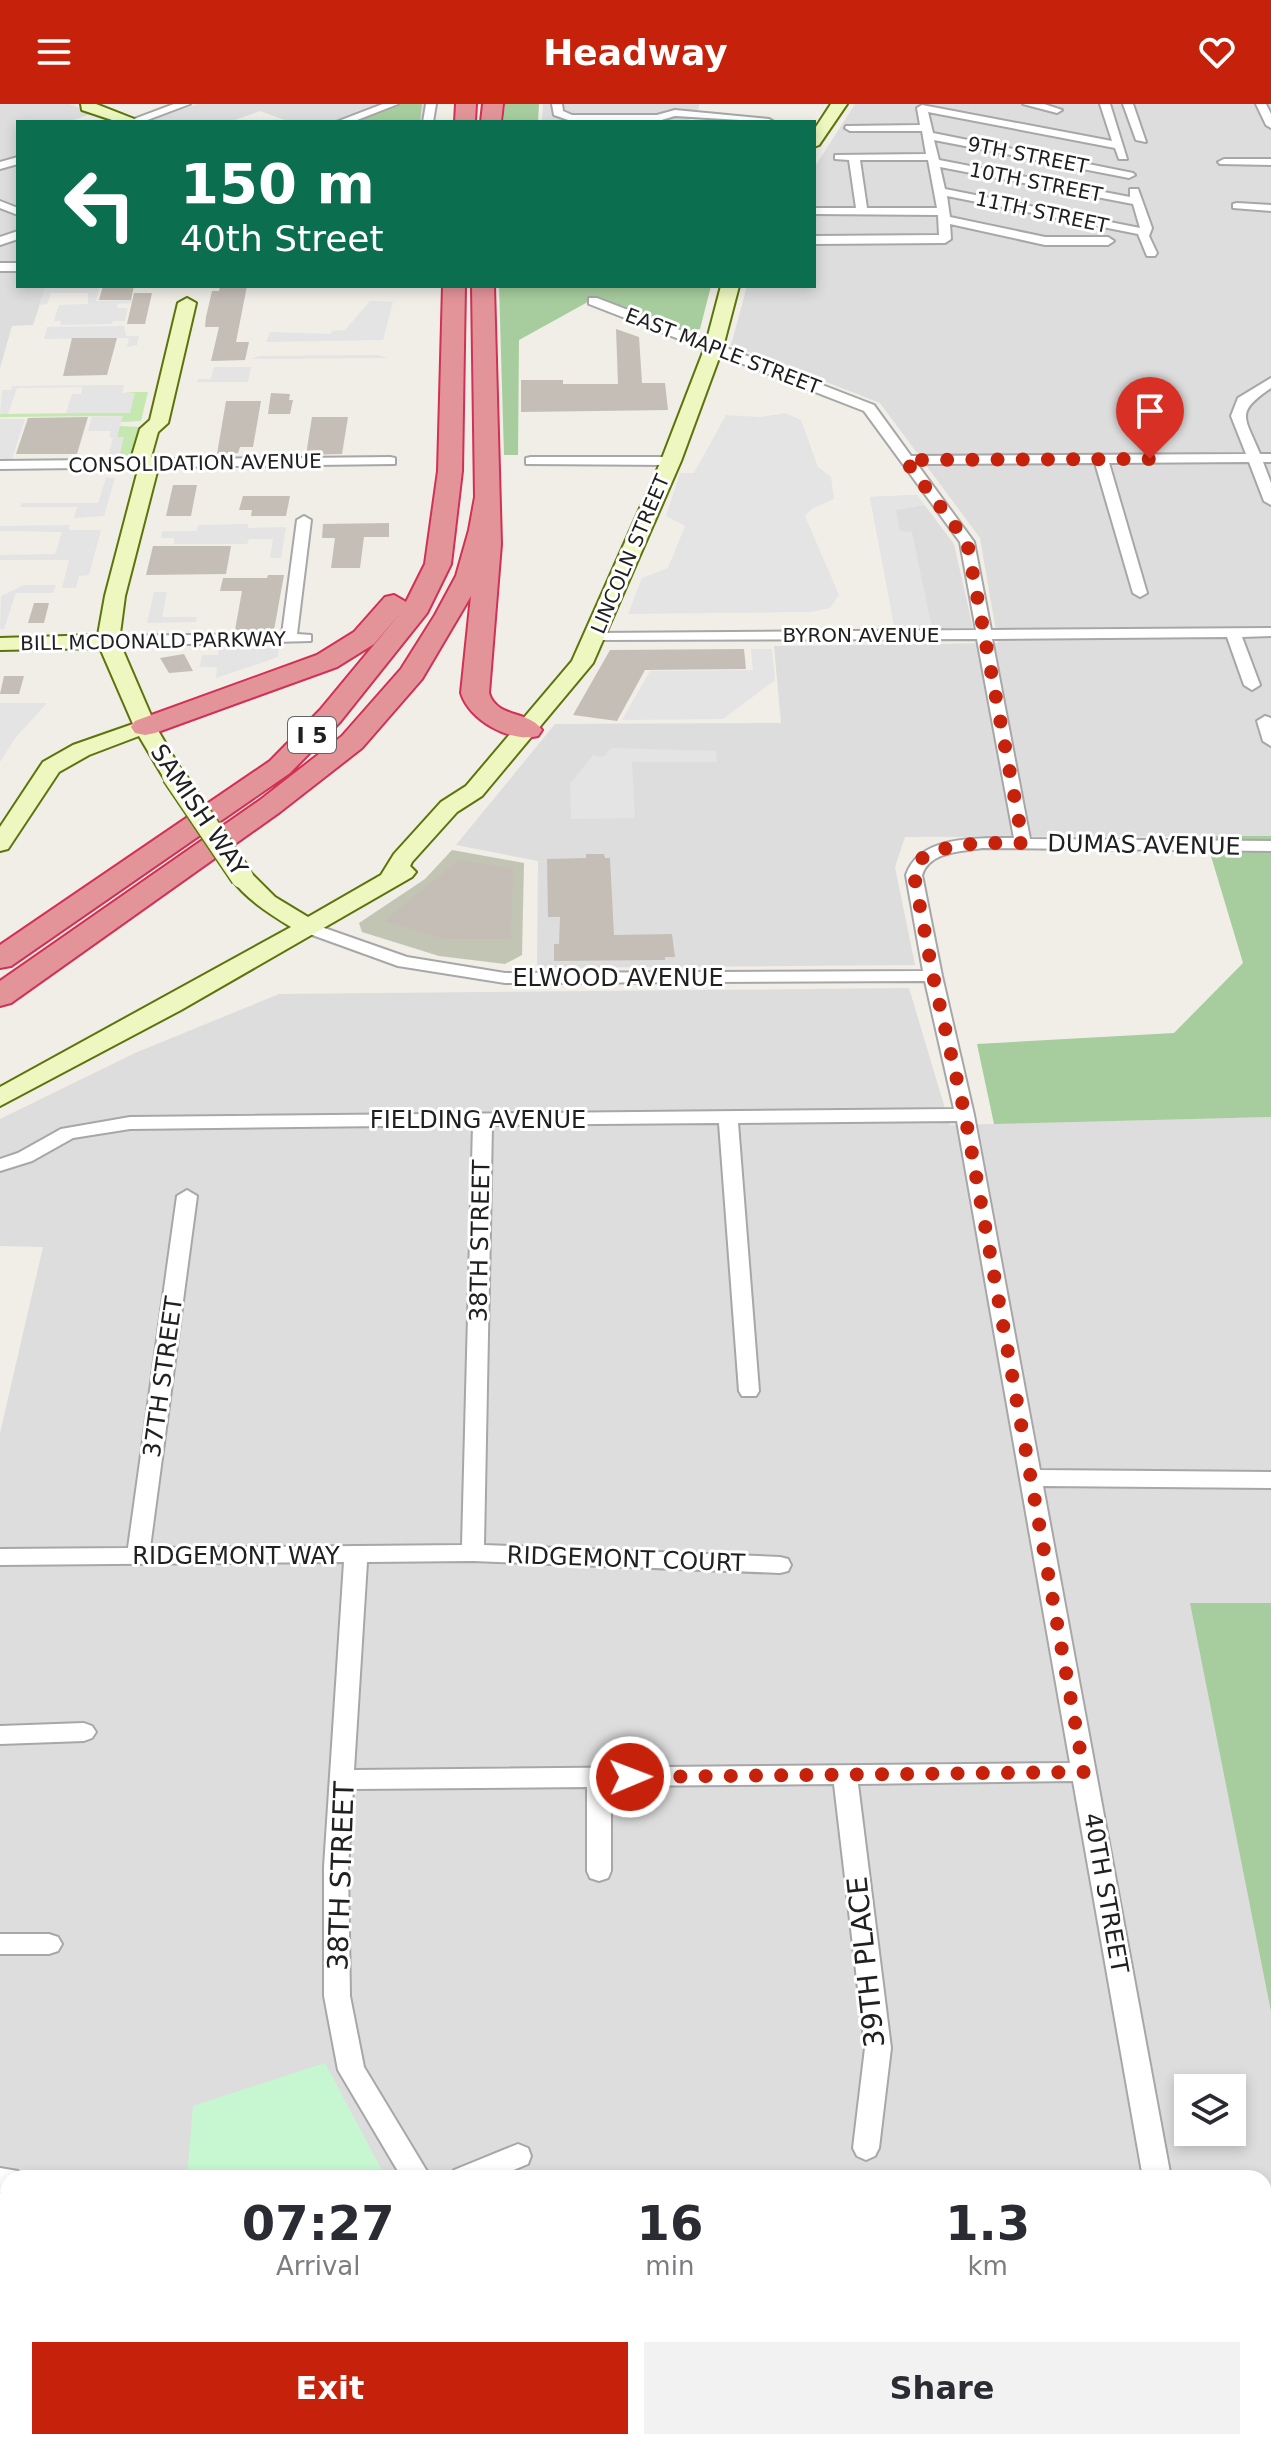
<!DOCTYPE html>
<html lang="en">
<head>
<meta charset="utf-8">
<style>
  :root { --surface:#fff; --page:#f2f2f3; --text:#2b2b33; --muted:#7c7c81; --accent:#c6210a }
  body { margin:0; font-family:"DejaVu Sans",sans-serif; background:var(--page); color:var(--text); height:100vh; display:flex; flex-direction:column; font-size:30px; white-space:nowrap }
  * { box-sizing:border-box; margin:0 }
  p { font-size:26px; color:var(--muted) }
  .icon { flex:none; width:44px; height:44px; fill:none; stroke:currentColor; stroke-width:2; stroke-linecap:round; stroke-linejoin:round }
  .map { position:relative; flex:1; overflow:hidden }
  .sheet { position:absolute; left:0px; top:2066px; width:1272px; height:280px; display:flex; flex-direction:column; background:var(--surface); border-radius:24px 24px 0 0; box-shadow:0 4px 12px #0003 }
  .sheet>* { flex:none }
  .guide { position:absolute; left:16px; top:16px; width:800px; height:168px; border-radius:0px; box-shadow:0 4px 12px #0003; background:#0b6e4f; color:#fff; overflow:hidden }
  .fabs { position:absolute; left:1174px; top:1970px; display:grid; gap:16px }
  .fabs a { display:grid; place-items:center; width:72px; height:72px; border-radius:0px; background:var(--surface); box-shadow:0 4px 12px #0003; font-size:40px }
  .pin { position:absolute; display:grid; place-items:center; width:68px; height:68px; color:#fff; margin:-82px -34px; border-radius:50% 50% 50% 0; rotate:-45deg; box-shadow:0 0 8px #0007 }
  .pin .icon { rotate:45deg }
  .me { position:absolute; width:88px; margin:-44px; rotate:89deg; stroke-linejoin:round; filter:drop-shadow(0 0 6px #0008) }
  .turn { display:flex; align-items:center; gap:28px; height:168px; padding:0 32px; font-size:36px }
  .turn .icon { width:104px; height:104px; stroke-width:2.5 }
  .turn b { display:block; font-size:56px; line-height:68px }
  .eta { display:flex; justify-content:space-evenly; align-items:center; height:136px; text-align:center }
  .eta b { font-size:48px; font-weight:800; line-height:56px }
  .button { display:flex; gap:16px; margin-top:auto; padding:16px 32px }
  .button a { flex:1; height:92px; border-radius:0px; background:var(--accent); color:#fff; font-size:32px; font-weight:800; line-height:92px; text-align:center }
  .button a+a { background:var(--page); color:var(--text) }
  header { display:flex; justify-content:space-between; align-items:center; height:104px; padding:0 32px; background:var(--accent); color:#fff; font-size:36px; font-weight:800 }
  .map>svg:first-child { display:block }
</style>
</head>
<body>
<header><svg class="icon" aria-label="menu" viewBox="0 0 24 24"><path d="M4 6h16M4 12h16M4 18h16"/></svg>Headway<svg class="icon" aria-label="heart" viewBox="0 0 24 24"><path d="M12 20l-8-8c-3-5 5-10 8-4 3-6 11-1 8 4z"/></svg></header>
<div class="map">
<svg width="1271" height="2346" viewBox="0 0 1271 2346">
  <rect width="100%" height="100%" fill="#f0eee7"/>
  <path fill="#dedddd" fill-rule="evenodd" d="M0,0h69l25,9 -27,9h-49v164h28l-13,39 -21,1 -12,42z
    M198,0h226l-3,18h-63l-13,-4 -14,4h-41l-30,-11 -31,11 -79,-2z
    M543,0h156v4l-10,12 -10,2h-137z
    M855,0h416v732l-366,1 -10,30 20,98 -378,3 1,-107 -82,-16 99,-121 226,-1 -7,-77 224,-3 -18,-105 -100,-135 -149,-58 16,-59h67v-118z
    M917,391l37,49 19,84 -78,1 -25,-132z
    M909,884l41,137 321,-8v486l-80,1 80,408v438h-1271v-1017l43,-186 -43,-1v-127l135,-66 144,-59zM1188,1984h44v44h-44zM8,2074h1256v264h-1256z"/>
  <path fill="#c2c5b3" d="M452,746l72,13 -2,92 -17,9 -66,-8 -77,-24 -3,-9 66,-44z"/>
  <path fill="#c5e7b0" d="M124,288h24l-7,29 -20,1 1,-6 -122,1v-3l84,-1 50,-20z
    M120,322l20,1 -9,32 -53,2 41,-4 4,-20h-6z"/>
  <path fill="#a7cd9e" d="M401,0h21l-2,18h-73z
    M505,0h34l-1,18h-35z
    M499,182h212l-11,43 -16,3 -89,-34 -76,42 -1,115h-14z
    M1205,732h66v281l-277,7 -17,-80 197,-11 69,-70z
    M1190,1499h81v409z"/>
  <path fill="#c7f7d1" d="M325,1959l61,115h-199l6,-72z"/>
  <path fill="#e4e4e4" d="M46,182h54l-4,15 39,-1v3l-17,1 -1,4h11l-3,13h-12l-1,3 -52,1 1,-4h-7l5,-16 29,-1v-11h-37l-4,11 -8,1z
    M370,197l23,1 -10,38 -117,2 4,-10 61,2 1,-3 13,-1z
    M124,222l2,10h13l-2,9 -10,2 2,-9 -85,1 3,-12z
    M378,251l9,3 -136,1 8,-3z
    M214,263h37l-3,15h-51l1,-3h13z
    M124,281l-2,8h13l-5,20h-64l6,-19h9l1,-7 -65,1 -9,26h-8l2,-24h9l1,-4z
    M785,309l16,7 17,47 13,10 3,22 -21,9 -8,8 34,79 -9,13 -20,4 -182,2 14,-36 26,-10 17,-42 -19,-10 14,-43h14l32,-58 34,2z
    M123,312l-6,21h7l-5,20h-11l5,-19 -4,-1 2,-6h-23l4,-14z
    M0,315h25l-13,40h-12z
    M106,374h9l-11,38 -30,2 3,-11h-57l2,-4h76z
    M917,391l8,10 -29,5 4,21 12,1 20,96 -37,1 -25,-132z
    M248,420v4l38,-1 -5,31h-11l3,-19h-24l-2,5h-73v-6h-13l1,-7h35l1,-6z
    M69,421v5h32l-12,45 -10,1 -3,12h-14l7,-28h-69v-5l55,-1 7,-22 -62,-1v-5z
    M24,481h32l-3,8h-37l-12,36h-4l1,-33z
    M154,488h13l-5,25h35l-1,5 -49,1z
    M279,544l-1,9 -62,21 1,-11h-17l2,-12h16l1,-6z
    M751,545h21l3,31 -52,39 -101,1 28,-49 103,-1z
    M0,599h47l-31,34 -16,25z
    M611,644l105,3 1,11h-85l3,56 -64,1 -1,-35 23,-29 11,2z"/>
  <path fill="#c5beb7" d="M103,182h31l-3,14h-32z
    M220,182h27l-11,56h13l-4,18 -34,1 8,-34h-14l1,-10 6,-26h7z
    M134,189h18l-7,31h-18z
    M616,225l23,8 3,46h23l3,27 -147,2v-32h42v4h55z
    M72,234h45l-10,37 -44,1z
    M271,289l19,1 -1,6h4l-3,14h-22z
    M226,297h35l-8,46h-13l-2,6 -21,1z
    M88,313l-11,37h-61l12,-36z
    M312,313h36l-6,37 -36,1z
    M173,381h24l-6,31h-25z
    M243,392h47l-4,20h-35l1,-6h-13z
    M389,419v14h-25l-4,31h-29l4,-30h-13l1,-14z
    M153,442h78l-5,28 -80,1z
    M268,471h16l-10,55h-39l7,-39h-22l3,-13h44z
    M34,499h15l-5,20h-16z
    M744,545l2,20 -101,1 -28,51 -44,-6 37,-65z
    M184,550l9,17 -24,2 -9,-15z
    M4,572h20l-5,18h-19z
    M586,750h18l1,4h5l4,77 58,-1 3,23h-10v3l-111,1v-17h5l1,-27h-12l-1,-58 39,-1z
    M458,756l55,8 -2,71h-67l-60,-18z"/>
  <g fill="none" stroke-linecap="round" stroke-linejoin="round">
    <g stroke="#a7a7a7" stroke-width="4">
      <path id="street" d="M174,0h16l-48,18h-16z
        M383,0h15l-46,18h-16z
        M426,0h10l-3,18h-10z
        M552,0h10l1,7 9,4h85l18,-5 94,9 5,3 -99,-6 -17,5h-87l-17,-6z
        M1023,0h21l18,6 -5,3z
        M1100,0h10l17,55h-8l-4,-11 -187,-36 5,21 200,40 2,2 -6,3 -195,-38 5,20 191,37v-8h8l14,39 -3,8 8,17 -2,3h-8l-9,-22 -191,-38 3,21 95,20h63l6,4 -6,4h-63l-95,-21 1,15 -6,4 -131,1v-8l125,-1 -1,-20 -124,-1v-6h42l-7,-48 -14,-1v-4l91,-1 -4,-23h-72l-5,-3 1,-2 74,-1 -3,-17 5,-3 190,36zM860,56h68l9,48h-70zM940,63l193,37 7,24 -195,-39z
        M1123,0h10l13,38 -10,-2z
        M1256,0h10l5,10v14l-5,-3z
        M18,53v7l-18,5v-7z
        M1224,55h47v6l-51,-1 -2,-2z
        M0,97l18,7v7l-18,-7z
        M1237,99l34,2v6l-38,-3v-4z
        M18,127v8l-18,6v-8z
        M0,159h18v8h-18z
        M589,194h8l277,107 37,51 335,-2 -15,-38 7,-18 33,-20v10c-37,25 -26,29 -11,66h11v8h-8l8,21v22l-7,-4 -15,-39 -140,1 38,130 -7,4 -7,-4 -38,-130 -178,1 57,78 17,88 280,-2v8l-29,1 18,48 -8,5 -8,-5 -17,-48 -235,2 38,200 241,2v10l-289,-3c-22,4 -52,3 -60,27l20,101 32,139 66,355 231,2v16l-228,-2 128,692h-28l-70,-397 -215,3 33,264 -12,100 -4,8 -9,4 -9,-4 -4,-8 12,-100 -31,-264 -223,2v85l-3,7 -9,3 -9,-3 -3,-7v-84l-234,2 -5,78 2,129 14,71 67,111h-29l-64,-108 -14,-74v-129l20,-305 -344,3v-16l128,-1 49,-352 10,-6 10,6 -47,352 312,-3 11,-420 -343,4 -57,9 -41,23 -32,10v-12l18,-6 43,-24 69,-12 824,-8 -29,-128 -420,2 -107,-17 -94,-34 -3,-4 9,-5 97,34 98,16 418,-2 -17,-96c13,-40 73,-37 108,-37l-37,-199 -388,1v-6l5,-1 382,-3 -16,-88 -96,-131 -275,-107zM957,1017l113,642 -716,7 13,-208 106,-1 307,12 8,-2 3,-6 -3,-6 -8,-2 -296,-12 8,-420 227,-2 20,268 3,5h14l3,-5 -21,-268z
        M390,353l5,1v6l-395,5v-8z
        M531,353h140l7,4 -7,4 -145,-1v-6z
        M304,412l7,4 -14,114 14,1v6l-203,5 -8,-5 8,-5 174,-2 15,-114z
        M1265,612l6,2v28l-8,-5 -6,-20z
        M84,1619l8,3 4,6 -4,6 -8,3 -84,3v-18z
        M0,1830h49l9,3 4,7 -4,7 -9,3h-49z
        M518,2040l10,4 3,8 -3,8 -34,14h-44l4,-8z
        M0,2064l18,3 3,7h-13v14h-8z
        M72,2338h816l-4,8h-816z
        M1189,2338h30l1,8h-30z"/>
    </g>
    <g stroke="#5c740b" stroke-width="4">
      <path id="secondary" d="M81,0h15l46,18h-24l-36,-12z
        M831,0h16l-28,41 -5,2v-17z
        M721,182h18l-16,61 -42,114 -88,202 -111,133 -25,16 -45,50 -2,4 6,6 -4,5 -231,133 -181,96v-19l291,-160c-23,-14 -45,-28 -61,-50l4,-5h16l25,25 33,20 73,-42 13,-21 47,-52 25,-16 106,-125 89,-200 44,-114z
        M187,194l9,5 -28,120 -10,9 -7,25 8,7 -34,132 -6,45 37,86 28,48 -3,5h-16l-26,-44 -50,19 -30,17 -51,77 -8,2v-24l43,-65 30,-17 60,-21 -33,-76 -100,2v-12l98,-3 7,-39 34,-130 -8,-7 9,-30 10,-9 28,-117z"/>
    </g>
    <g stroke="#d23054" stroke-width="4">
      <path id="highway" d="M456,0h20l-1,18h-20z
        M483,0h20l-2,18h-20z
        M443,182h22l-3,185 -11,93 -24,49 -87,109 -50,51 -279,193 -11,2v-23l270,-184 50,-51 82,-99 -28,33 -37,23 -182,66 -10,2 -10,-2 -4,-6 4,-6 182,-66 37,-23 31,-35 9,-2 12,7 19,-38 13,-93z
        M472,182h22l7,258 -12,149c8,26 40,17 53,37l-4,6c-28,7 -69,-16 -77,-43l10,-97 -49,83 -60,69 -82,64 -269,191 -11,3v-25l260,-181 82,-64 59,-67 34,-54 21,-39 13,-46 6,-33z"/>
    </g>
    <use href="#street" fill="#fff" fill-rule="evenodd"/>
    <use href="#secondary" fill="#edf7bf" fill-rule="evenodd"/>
    <use href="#highway" fill="#e39499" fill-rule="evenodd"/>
    <g stroke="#5c740b" stroke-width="25" stroke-linecap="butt">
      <path id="secondary-bridge" d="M173,671l69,102"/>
    </g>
    <use href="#secondary-bridge" stroke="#edf7bf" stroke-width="22"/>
  </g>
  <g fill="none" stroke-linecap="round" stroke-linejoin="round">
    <path stroke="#c6210a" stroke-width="14" stroke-dasharray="0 25.2" d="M630,1673l454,-5 -119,-657 -32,-139 -19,-101 9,-18c31,-16 66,-14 100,-14l-56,-301 -62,-82 245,-1"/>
  </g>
  <g text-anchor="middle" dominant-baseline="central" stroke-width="6" stroke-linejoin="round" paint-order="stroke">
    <g font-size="20" fill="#202020" stroke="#fff">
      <text transform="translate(1028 51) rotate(11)">9TH STREET</text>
      <text transform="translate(1036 78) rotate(11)">10TH STREET</text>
      <text transform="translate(1042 108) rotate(12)">11TH STREET</text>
      <text transform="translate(723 247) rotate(21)">EAST MAPLE STREET</text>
      <text transform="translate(195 359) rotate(-1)">CONSOLIDATION AVENUE</text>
      <text transform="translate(630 450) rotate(-67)">LINCOLN STREET</text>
      <text x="861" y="531">BYRON AVENUE</text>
      <text transform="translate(153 537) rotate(-1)">BILL MCDONALD PARKWAY</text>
    </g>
    <rect fill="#fff" stroke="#636363" stroke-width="2" x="288" y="613" width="48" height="36" rx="6"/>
    <g font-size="22" font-weight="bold" fill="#202020">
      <text x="312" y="631">I 5</text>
    </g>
    <g font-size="24" fill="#202020" stroke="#fff">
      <text transform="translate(199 706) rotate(56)">SAMISH WAY</text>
      <text transform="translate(1144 741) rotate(1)">DUMAS AVENUE</text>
      <text x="618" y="874">ELWOOD AVENUE</text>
      <text x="478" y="1016">FIELDING AVENUE</text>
      <text transform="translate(480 1137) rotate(-89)">38TH STREET</text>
      <text transform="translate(163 1273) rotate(-82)">37TH STREET</text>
      <text x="236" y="1452">RIDGEMONT WAY</text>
      <text transform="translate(626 1455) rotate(2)">RIDGEMONT COURT</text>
      <text transform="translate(1106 1789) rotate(80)">40TH STREET</text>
    </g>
    <g font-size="28" fill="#202020" stroke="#fff">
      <text transform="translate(341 1772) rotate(-88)">38TH STREET</text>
      <text transform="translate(866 1858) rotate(-96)">39TH PLACE</text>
    </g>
  </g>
</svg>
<div class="fabs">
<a><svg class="icon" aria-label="layers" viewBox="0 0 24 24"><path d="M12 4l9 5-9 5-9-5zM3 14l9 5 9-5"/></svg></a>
</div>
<div class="pin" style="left:1150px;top:355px;background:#d93025"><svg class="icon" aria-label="arrive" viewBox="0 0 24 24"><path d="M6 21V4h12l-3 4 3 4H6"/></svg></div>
<svg class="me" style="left:630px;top:1673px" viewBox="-20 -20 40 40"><circle r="17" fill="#c6210a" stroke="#fff" stroke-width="3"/><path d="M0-11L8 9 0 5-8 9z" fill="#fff"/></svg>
<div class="guide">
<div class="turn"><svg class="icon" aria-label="left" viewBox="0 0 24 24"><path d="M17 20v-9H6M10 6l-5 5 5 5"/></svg><div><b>150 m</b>40th Street</div></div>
</div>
<section class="sheet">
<div class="eta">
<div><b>07:27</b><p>Arrival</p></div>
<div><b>16</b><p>min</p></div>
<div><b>1.3</b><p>km</p></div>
</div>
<div class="button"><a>Exit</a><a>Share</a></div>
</section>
</div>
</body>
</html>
